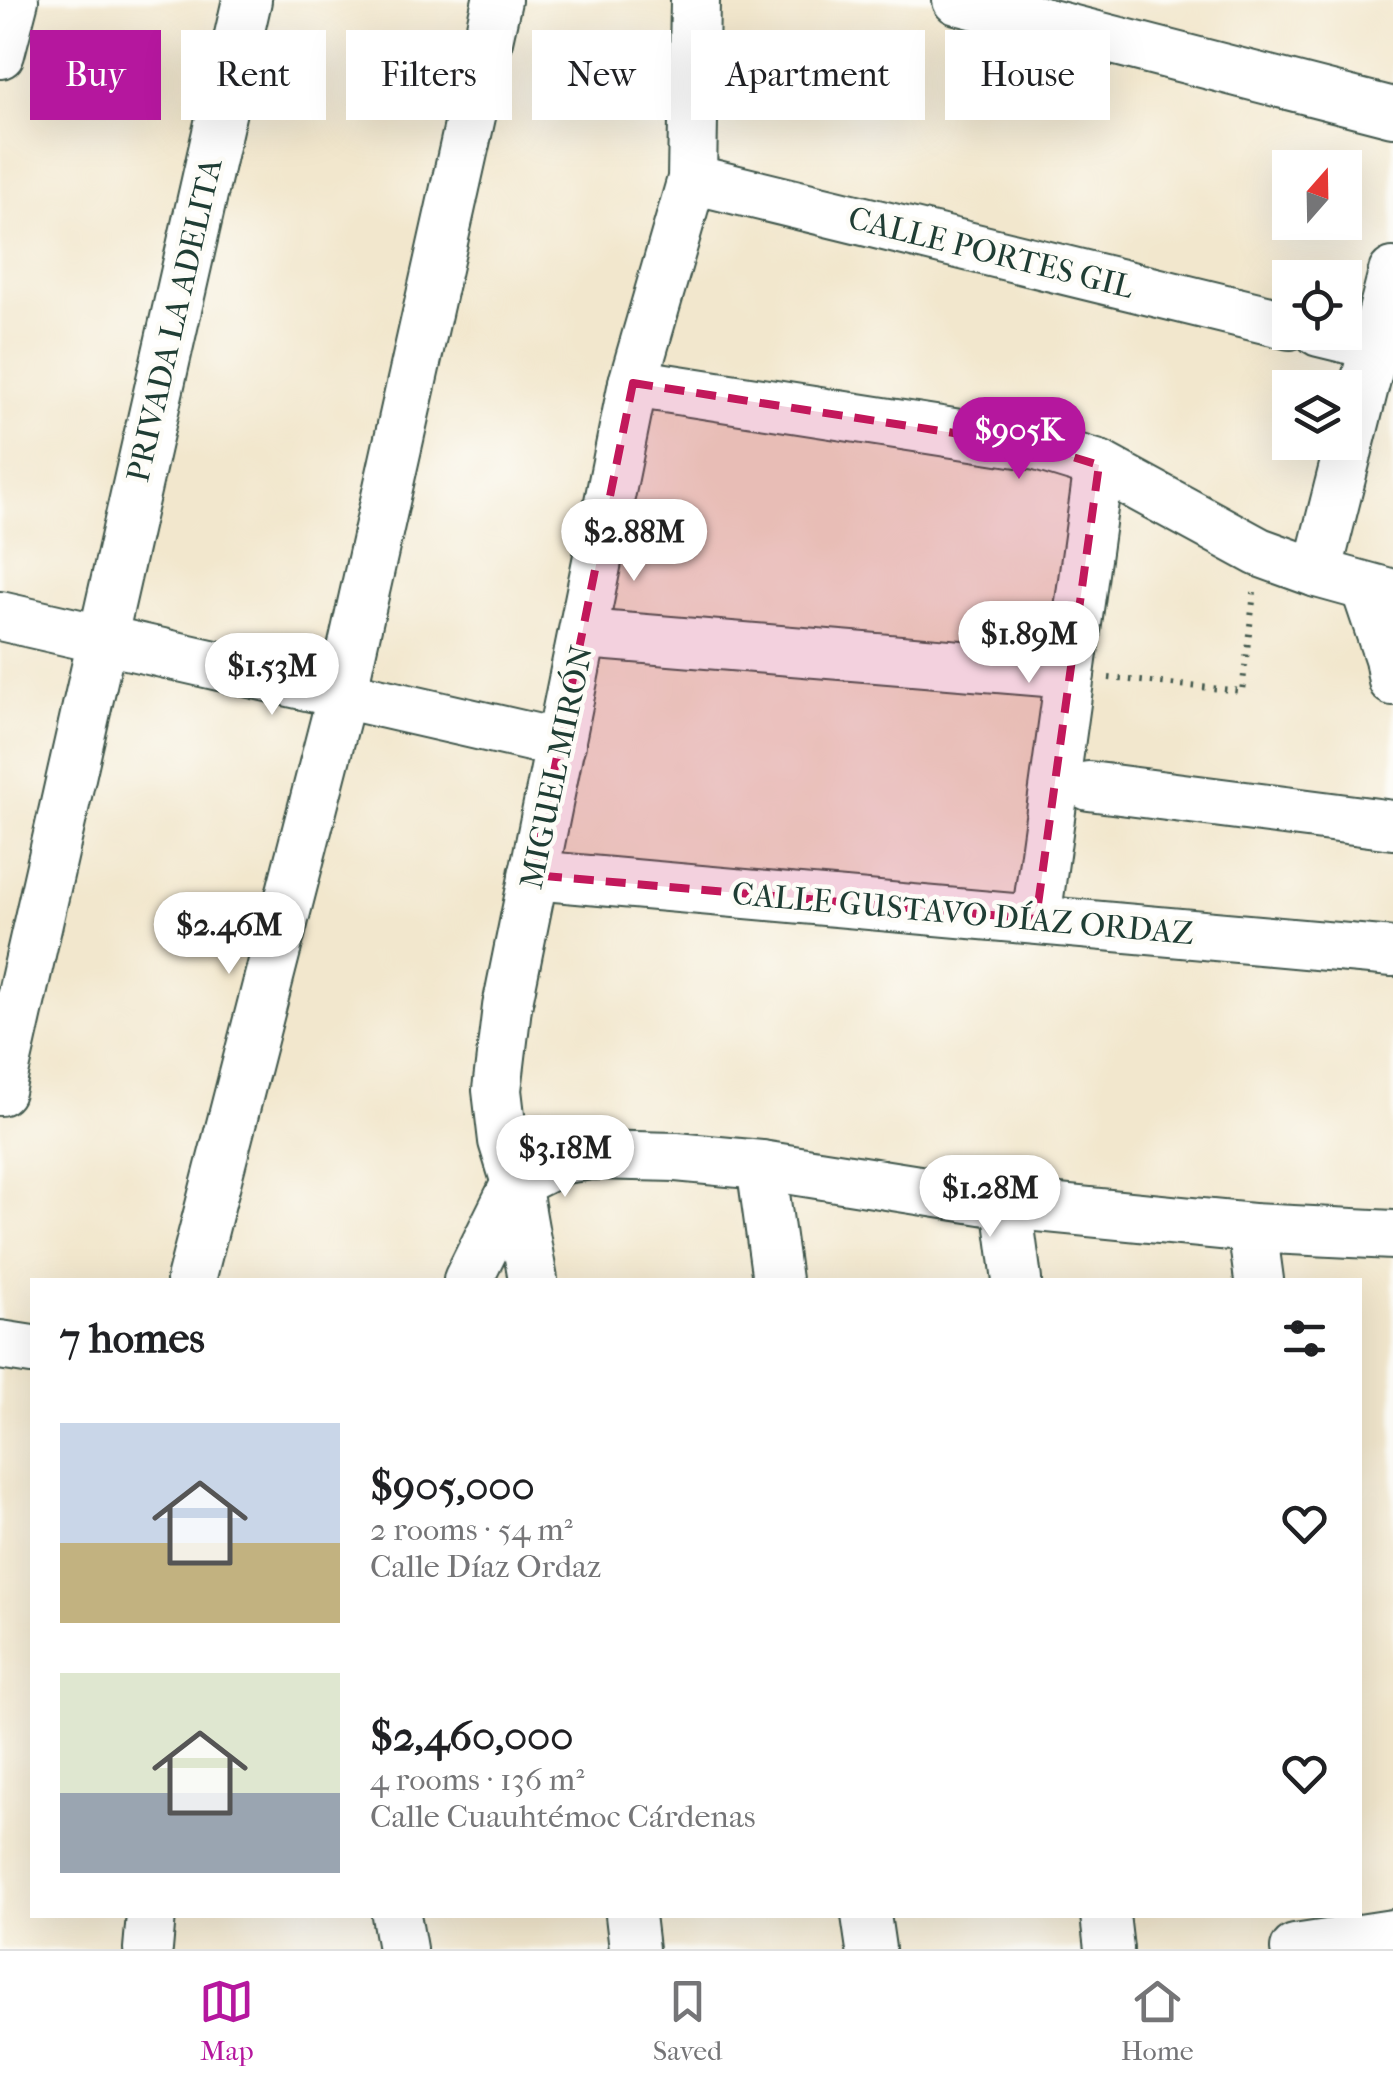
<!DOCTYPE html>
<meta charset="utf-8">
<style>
:root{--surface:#fff;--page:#f6f6f6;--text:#202124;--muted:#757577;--line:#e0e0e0;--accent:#b5179e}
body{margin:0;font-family:"IM FELL French Canon",serif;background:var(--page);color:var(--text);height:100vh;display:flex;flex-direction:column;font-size:38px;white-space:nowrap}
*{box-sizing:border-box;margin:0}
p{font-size:32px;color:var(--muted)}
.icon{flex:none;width:55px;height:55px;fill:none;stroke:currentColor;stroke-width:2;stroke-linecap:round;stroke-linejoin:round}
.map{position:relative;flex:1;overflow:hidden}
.panel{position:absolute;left:30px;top:1278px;width:1332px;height:640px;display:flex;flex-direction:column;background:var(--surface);border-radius:0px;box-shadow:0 10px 40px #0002}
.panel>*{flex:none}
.banner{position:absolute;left:30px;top:30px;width:1335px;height:90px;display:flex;gap:20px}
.needle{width:65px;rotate:20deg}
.buttons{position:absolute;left:1272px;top:150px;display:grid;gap:20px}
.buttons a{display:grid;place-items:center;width:90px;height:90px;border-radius:0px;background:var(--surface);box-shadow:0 10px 40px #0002;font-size:50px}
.price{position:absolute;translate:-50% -85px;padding:0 22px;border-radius:35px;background:#fff;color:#222;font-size:32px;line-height:65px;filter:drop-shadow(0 2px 5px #0008)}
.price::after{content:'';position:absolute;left:50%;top:60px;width:30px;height:22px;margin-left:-15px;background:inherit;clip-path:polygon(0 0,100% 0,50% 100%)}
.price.selected{background:var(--accent);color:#fff}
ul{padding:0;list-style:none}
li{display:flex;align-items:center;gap:30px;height:250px;padding:0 30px}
li span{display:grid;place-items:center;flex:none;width:280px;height:200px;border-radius:0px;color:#555}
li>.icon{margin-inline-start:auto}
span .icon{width:120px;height:120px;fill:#fffc;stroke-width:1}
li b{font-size:42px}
h2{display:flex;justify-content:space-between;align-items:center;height:120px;padding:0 30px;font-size:42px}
.pill{padding:0 35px;border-radius:0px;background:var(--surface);box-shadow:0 10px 40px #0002;font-size:35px;line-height:90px}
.pill.selected{background:var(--accent);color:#fff}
.tabs{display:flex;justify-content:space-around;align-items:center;height:140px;border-top:2px solid var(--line);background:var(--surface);font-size:28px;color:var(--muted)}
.tabs a{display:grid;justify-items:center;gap:5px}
.tabs .selected{color:var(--accent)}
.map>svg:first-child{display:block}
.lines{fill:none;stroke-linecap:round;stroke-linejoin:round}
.minor-casing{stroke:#3f564b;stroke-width:52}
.path{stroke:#3f564b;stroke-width:6;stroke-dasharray:2.5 8;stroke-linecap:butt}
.minor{stroke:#fff;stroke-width:48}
.marked{fill:#c2185b;fill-opacity:0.2;stroke:#c2185b;stroke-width:8;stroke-dasharray:20 12;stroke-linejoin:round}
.labels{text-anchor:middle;stroke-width:9;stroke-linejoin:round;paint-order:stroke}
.street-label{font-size:32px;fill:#1f3d34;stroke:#fdfcf7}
</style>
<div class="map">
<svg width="1393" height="1949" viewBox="0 0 1393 1949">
<rect width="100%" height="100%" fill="#fdfcf7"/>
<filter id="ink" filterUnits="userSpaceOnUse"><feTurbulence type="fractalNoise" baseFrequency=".01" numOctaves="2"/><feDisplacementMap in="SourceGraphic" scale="20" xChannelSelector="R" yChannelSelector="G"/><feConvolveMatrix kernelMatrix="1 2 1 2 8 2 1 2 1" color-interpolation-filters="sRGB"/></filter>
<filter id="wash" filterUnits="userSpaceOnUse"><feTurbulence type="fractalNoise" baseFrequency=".0048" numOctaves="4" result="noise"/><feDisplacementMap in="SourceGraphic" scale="40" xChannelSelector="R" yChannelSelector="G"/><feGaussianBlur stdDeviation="2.25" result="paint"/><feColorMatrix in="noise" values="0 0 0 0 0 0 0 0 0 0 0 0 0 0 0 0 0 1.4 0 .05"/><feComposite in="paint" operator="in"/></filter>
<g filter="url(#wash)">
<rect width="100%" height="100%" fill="#f2e7cd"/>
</g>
<g filter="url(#ink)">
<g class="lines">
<!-- minor casing -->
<g class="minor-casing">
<g id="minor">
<path d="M957 0 1393 112"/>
<path d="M0 54 14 0"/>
<path d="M692 179 1290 325"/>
<path d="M1319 332 1393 350"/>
<path d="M633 383 1037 446 1099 465 1259 552 1317 573 1393 594"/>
<path d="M1317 573 1393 272"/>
<path d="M1365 587 1389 658 1393 681"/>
<path d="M0 616 561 744"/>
<path d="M585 634 1070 674"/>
<path d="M1089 786 1393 825"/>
<path d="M533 875 1393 952"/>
<path d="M1036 919 1099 465"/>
<path d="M0 1091 247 0"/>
<path d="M761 1165 777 1280"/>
<path d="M1007 1204 1017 1280"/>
<path d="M1252 1228 1259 1280"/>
<path d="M191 1280 342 694 497 0"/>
<path d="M468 1280 516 1183 564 1159 592 1155 676 1157 761 1165 1007 1204 1252 1228 1393 1235"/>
<path d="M533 1280 516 1183 503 1141 497 1090 507 1007 633 383 692 179 695 0"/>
<path d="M0 1345 32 1350"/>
<path d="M396 1915 402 1949"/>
<path d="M630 1915 634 1949"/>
<path d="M866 1915 871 1949"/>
<path d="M1105 1915 1109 1949"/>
<path d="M148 1949 151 1915"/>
<path d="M1295 1949 1393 1934"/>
</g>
</g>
<!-- path -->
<path class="path" d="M1109 678 1242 691 1254 593"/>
<!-- minor -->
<use href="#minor" class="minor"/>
</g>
</g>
<!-- marked area -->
<path class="marked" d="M633 383 1037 446 1099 465 1036 919 533 875Z"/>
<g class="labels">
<!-- street labels -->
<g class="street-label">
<text transform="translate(991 252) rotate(14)" y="11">CALLE PORTES GIL</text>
<text transform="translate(174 320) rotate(-77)" y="11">PRIVADA LA ADELITA</text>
<text transform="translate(556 767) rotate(-78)" y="11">MIGUEL MIRÓN</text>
<text transform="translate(963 913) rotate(5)" y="11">CALLE GUSTAVO DÍAZ ORDAZ</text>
</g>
</g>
</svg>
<div class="buttons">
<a><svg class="needle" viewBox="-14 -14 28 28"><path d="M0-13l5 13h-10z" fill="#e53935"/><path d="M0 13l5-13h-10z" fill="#757577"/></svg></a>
<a><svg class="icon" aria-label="locate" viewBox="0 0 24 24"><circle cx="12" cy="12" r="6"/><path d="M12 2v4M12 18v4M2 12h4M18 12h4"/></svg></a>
<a><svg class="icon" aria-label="layers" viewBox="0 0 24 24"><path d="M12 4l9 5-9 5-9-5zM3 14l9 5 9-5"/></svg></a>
</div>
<b class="price selected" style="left:1019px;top:482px">$905K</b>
<b class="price" style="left:634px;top:584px">$2.88M</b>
<b class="price" style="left:1029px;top:686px">$1.89M</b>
<b class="price" style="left:272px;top:718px">$1.53M</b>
<b class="price" style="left:229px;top:977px">$2.46M</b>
<b class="price" style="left:565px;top:1200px">$3.18M</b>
<b class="price" style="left:990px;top:1240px">$1.28M</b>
<div class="banner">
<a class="pill selected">Buy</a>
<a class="pill">Rent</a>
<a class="pill">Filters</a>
<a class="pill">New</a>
<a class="pill">Apartment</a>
<a class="pill">House</a>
</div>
<section class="panel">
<h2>7 homes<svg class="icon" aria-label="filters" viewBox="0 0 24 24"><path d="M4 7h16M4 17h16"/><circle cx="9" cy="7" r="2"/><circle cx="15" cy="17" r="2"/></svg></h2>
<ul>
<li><span style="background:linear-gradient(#c9d6e8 60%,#c2b280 0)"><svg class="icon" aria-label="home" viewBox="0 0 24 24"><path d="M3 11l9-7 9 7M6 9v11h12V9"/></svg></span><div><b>$905,000</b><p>2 rooms · 54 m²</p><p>Calle Díaz Ordaz</p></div><svg class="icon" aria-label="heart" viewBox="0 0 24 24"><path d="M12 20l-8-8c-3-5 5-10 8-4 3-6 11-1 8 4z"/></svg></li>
<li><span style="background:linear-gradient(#dfe7d0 60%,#9aa5b1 0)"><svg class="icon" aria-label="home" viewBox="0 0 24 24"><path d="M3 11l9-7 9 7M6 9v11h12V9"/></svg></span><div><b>$2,460,000</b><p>4 rooms · 136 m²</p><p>Calle Cuauhtémoc Cárdenas</p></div><svg class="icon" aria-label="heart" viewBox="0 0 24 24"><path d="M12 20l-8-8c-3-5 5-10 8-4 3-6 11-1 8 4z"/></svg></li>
</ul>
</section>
</div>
<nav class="tabs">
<a class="selected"><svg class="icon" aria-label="map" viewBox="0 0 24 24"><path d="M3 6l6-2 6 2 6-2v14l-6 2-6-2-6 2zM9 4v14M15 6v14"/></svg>Map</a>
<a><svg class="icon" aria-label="saved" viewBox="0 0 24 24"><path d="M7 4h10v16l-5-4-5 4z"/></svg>Saved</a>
<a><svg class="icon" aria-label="home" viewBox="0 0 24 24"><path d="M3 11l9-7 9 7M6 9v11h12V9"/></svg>Home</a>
</nav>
